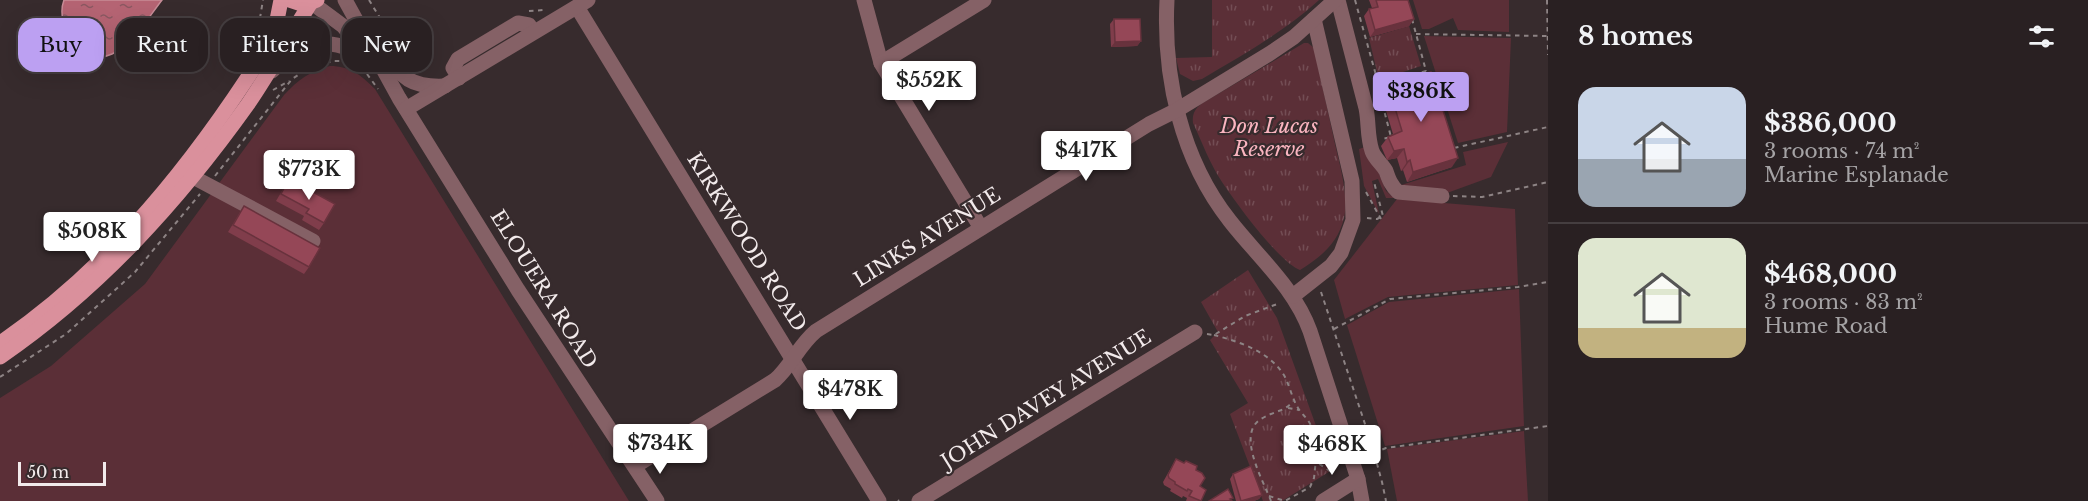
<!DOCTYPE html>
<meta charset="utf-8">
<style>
:root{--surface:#292022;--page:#31282a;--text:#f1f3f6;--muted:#a5a3a5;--line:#453e40;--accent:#bca0f2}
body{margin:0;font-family:"Libre Baskerville",serif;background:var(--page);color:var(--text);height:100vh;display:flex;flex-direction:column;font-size:22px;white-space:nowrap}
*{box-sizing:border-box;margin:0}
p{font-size:20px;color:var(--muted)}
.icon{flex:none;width:33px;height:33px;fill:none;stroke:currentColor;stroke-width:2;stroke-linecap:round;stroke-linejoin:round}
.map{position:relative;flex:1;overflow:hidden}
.details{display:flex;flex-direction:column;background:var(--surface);width:540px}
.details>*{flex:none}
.top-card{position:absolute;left:18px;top:18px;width:570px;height:54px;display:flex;gap:12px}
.scale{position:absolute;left:18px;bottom:15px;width:88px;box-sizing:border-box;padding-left:6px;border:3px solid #f2eaeb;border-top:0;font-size:16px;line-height:21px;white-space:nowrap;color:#f2eaeb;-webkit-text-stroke:4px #372b2d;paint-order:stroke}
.price{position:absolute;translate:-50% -51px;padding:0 14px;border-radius:6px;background:#fff;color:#222;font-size:20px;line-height:39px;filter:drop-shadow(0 2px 3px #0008)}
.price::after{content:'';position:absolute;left:50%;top:36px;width:18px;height:14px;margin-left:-9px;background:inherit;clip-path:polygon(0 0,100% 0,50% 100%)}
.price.selected{background:var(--accent);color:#111}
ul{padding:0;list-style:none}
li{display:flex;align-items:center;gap:18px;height:150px;padding:0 30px}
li+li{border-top:2px solid var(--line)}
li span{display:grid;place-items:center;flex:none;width:168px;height:120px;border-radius:18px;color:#555}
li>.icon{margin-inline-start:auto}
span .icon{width:72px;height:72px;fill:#fffc;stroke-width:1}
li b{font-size:26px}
h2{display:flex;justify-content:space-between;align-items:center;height:72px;padding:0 30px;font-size:26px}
.chip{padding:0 21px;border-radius:18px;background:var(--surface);box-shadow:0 6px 24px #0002,0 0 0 2px var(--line);font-size:21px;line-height:54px}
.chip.selected{background:var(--accent);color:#111}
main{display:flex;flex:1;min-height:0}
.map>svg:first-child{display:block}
.grass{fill:#5b2f37}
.park{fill:url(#park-tufts)}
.water{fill:url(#water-ripples);stroke:#c78c97;stroke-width:1.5}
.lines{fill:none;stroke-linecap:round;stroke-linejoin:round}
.path{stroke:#8d8384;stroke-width:2;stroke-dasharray:4.5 4.5;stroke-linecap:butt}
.minor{stroke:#856166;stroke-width:15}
.major{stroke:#da909c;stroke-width:15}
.wall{fill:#803d4b}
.shaded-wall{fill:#68323d}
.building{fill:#954757;stroke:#68323d;stroke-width:1.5}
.labels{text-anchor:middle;stroke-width:4.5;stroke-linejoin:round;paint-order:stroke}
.park-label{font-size:20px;font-style:italic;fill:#fbb5c0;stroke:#372b2d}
.street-label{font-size:20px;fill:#f2eaeb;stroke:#372b2d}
</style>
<main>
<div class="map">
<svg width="1548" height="501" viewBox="0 0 1548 501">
<defs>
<pattern id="park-tufts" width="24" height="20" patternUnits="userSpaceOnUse" patternTransform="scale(1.5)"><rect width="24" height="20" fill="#5b2f37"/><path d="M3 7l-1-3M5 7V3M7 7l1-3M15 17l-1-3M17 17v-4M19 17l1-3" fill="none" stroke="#734d54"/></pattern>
<pattern id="water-ripples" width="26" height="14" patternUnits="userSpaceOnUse" patternTransform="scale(1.5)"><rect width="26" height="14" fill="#b56473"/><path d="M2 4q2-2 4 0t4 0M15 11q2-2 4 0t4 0" fill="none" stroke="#8a5861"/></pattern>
</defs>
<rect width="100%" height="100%" fill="#372b2d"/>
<!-- grass -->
<g class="grass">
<path d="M1413 0H1509V32L1458 30 1453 18 1429 29H1422Z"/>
<path d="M1424 36 1511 38 1507 132 1458 143Z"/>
<path d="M330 66C350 66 361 75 375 89L629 501H0V398L51 366 145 284 284 95C298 80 310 71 330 66Z"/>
<path d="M1508 142 1491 177 1447 193 1398 186 1466 165 1463 152Z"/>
<path d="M1368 146 1386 191 1394 198H1386L1378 179 1372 181 1379 214 1364 186 1359 149Z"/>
<path d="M1397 199 1515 209 1518 285 1388 297 1345 319 1334 280Z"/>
<path d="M1519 289 1524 426 1385 446 1347 325 1389 302Z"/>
<path d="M1524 431 1528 501H1397L1387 449Z"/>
</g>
<!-- park -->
<g class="park">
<path d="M1212 0H1319C1284 32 1242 55 1202 79L1193 81 1180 74 1176 58 1212 57Z"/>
<path d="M1409 26 1421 66 1379 80 1369 38Z"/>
<path d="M1304 43H1308L1314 48C1321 80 1328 112 1335 144 1340 166 1349 197 1344 218 1338 243 1321 257 1300 270 1279 262 1236 203 1222 182 1210 164 1202 142 1193 123 1192 114 1195 109 1201 104Z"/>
<path d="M1248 270 1277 318 1332 470 1282 501H1263L1230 414 1248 403 1210 340 1218 332 1201 302Z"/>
</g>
<!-- water -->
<path class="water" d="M64 0H162C148 18 133 44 112 54 83 68 54 26 64 0Z"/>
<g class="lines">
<!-- path -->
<g class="path">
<path d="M369 0 396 44"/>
<path d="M1355 0 1379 86V91L1391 137 1382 139"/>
<path d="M1547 0 1548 55"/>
<path d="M529 11 544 10"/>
<path d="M1412 19 1426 71"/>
<path d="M1416 34 1548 36"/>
<path d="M257 36 263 0"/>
<path d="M367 74 378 89"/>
<path d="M1379 86 1426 71 1428 75"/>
<path d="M273 90 289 81"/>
<path d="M1454 148 1548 127"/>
<path d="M215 176 292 79 310 67 333 61H341"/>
<path d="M1366 192 1381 219"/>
<path d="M1453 196 1482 197 1548 182"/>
<path d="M1367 218 1377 219 1383 216 1374 182H1375"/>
<path d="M1321 292 1371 442 1382 482 1386 501"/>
<path d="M1334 329 1390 299 1518 287 1548 282"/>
<path d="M1207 334 1214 335 1245 316 1280 303"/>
<path d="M1214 335C1240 342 1271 352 1285 377 1290 387 1292 398 1298 408 1302 415 1308 418 1311 426 1315 438 1312 451 1318 463L1334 474"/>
<path d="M0 377 66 334 135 272 200 194"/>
<path d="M1288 408 1299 410"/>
<path d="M1374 453 1386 448 1548 426"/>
<path d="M1269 496 1285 501 1310 487 1314 478 1316 459"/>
<path d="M898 500 899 501"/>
<path d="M1271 501C1263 480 1236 434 1261 419 1273 411 1285 412 1293 401"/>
</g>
<!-- minor -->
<g class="minor">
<path d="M345 0 399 98 518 290 657 501"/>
<path d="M864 0 881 63 981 228"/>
<path d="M1167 0C1163 77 1181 159 1230 221 1258 257 1294 287 1310 331L1358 479 1362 501"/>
<path d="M1338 0 1366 108C1369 123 1367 136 1372 151 1375 159 1382 164 1386 171 1389 180 1391 185 1398 192L1442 196"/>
<path d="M312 3 343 26 367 55"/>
<path d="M577 7 879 501"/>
<path d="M377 43C400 72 403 88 445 86"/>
<path d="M881 63 984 0"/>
<path d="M272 71C300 43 335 32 367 61"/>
<path d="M459 78 453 68 458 59 518 23 529 25 533 32"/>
<path d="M406 109 588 0"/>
<path d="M193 177 313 241"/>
<path d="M1293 296 1331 266 1341 253 1353 220 1352 181 1314 19"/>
<path d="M635 466 775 380C791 366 799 345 816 331L1149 124 1177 110 1269 54 1294 37 1335 0"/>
<path d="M919 501 1195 332"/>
<path d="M1323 501 1358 479"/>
</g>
<!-- major -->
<g class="major">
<path d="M289 0 304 5 317 0"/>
<path d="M0 343C112 267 197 159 268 46L275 30 281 0"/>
<path d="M0 357C99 289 178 202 248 104 270 72 289 37 310 4"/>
</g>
</g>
<!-- wall -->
<g class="wall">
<path d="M1369 0H1408L1414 19 1409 26 1370 37 1364 16 1369 9 1372 8Z"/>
<path d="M1114 19 1141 41 1137 46 1111 47 1110 24Z"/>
<path d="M1388 85 1452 167 1407 182 1403 170 1401 171 1397 158 1387 160 1381 146 1388 137 1393 134 1381 94Z"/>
<path d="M289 179 324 223 319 230 302 220 304 216 276 201Z"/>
<path d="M244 206 309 267 304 274 228 232Z"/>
<path d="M1176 459 1196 470 1200 486 1201 501H1186L1187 498 1183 496 1182 498 1170 491 1171 489 1164 485 1163 482Z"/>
<path d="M1233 474 1262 495 1259 499 1254 501H1236L1230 479Z"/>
</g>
<!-- shaded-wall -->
<g class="shaded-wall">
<path d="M1414 19 1409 26 1370 37 1375 30Z"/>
<path d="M1141 41 1137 46 1111 47 1115 42Z"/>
<path d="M1404 149 1397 158 1387 160 1394 151Z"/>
<path d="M1458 158 1452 167 1407 182 1413 172Z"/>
<path d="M1410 160 1403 170 1401 171 1407 162Z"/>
<path d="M1262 495 1259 499 1254 501H1243Z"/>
</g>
<!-- building -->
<g class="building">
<path d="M1376 0H1408L1414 19 1375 30 1369 9 1378 7Z"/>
<path d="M1114 19H1140L1141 41 1115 42Z"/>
<path d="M1431 72 1458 158 1413 172 1410 160 1407 162 1404 149 1394 151 1388 137 1402 131 1388 85Z"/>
<path d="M289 179 335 204 324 223 306 213 309 209 281 194Z"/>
<path d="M244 206 320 248 309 267 233 225Z"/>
<path d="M1176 459 1184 463 1186 461 1197 466 1196 470 1202 473 1205 478 1200 486 1206 490 1201 501 1189 496 1192 491 1188 489 1187 491 1175 484V482L1169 478 1168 475Z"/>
<path d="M1251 466 1262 495 1241 501 1233 474Z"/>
<path d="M1228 489 1233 498 1230 499 1232 501H1209Z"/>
</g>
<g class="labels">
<!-- park labels -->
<g class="park-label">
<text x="1269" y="133">Don Lucas<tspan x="1269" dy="23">Reserve</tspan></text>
</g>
<!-- street labels -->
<g class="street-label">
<text transform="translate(927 237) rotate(-32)" y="7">LINKS AVENUE</text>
<text transform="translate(747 242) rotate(58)" y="7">KIRKWOOD ROAD</text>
<text transform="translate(544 289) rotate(58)" y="7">ELOUERA ROAD</text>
<text transform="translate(1046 399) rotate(-32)" y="7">JOHN DAVEY AVENUE</text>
</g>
</g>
</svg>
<div class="scale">50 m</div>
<b class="price" style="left:929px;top:112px">$552K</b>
<b class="price selected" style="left:1421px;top:123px">$386K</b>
<b class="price" style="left:1086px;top:182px">$417K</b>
<b class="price" style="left:309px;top:201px">$773K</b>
<b class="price" style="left:92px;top:263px">$508K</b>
<b class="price" style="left:850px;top:421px">$478K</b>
<b class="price" style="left:660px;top:475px">$734K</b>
<b class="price" style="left:1332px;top:476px">$468K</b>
<div class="top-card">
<a class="chip selected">Buy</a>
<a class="chip">Rent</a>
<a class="chip">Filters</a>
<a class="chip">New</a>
</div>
</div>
<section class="details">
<h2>8 homes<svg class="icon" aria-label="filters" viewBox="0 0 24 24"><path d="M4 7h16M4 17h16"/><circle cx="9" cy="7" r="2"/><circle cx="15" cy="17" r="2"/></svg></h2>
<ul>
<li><span style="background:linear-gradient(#c9d6e8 60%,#9aa5b1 0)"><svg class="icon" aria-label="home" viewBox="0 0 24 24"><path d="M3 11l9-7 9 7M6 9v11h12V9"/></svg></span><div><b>$386,000</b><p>3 rooms · 74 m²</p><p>Marine Esplanade</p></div></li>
<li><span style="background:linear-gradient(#dfe7d0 75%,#c2b280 0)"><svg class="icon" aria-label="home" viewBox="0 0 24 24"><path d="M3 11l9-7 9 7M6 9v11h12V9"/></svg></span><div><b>$468,000</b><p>3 rooms · 83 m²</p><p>Hume Road</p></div></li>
</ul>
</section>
</main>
